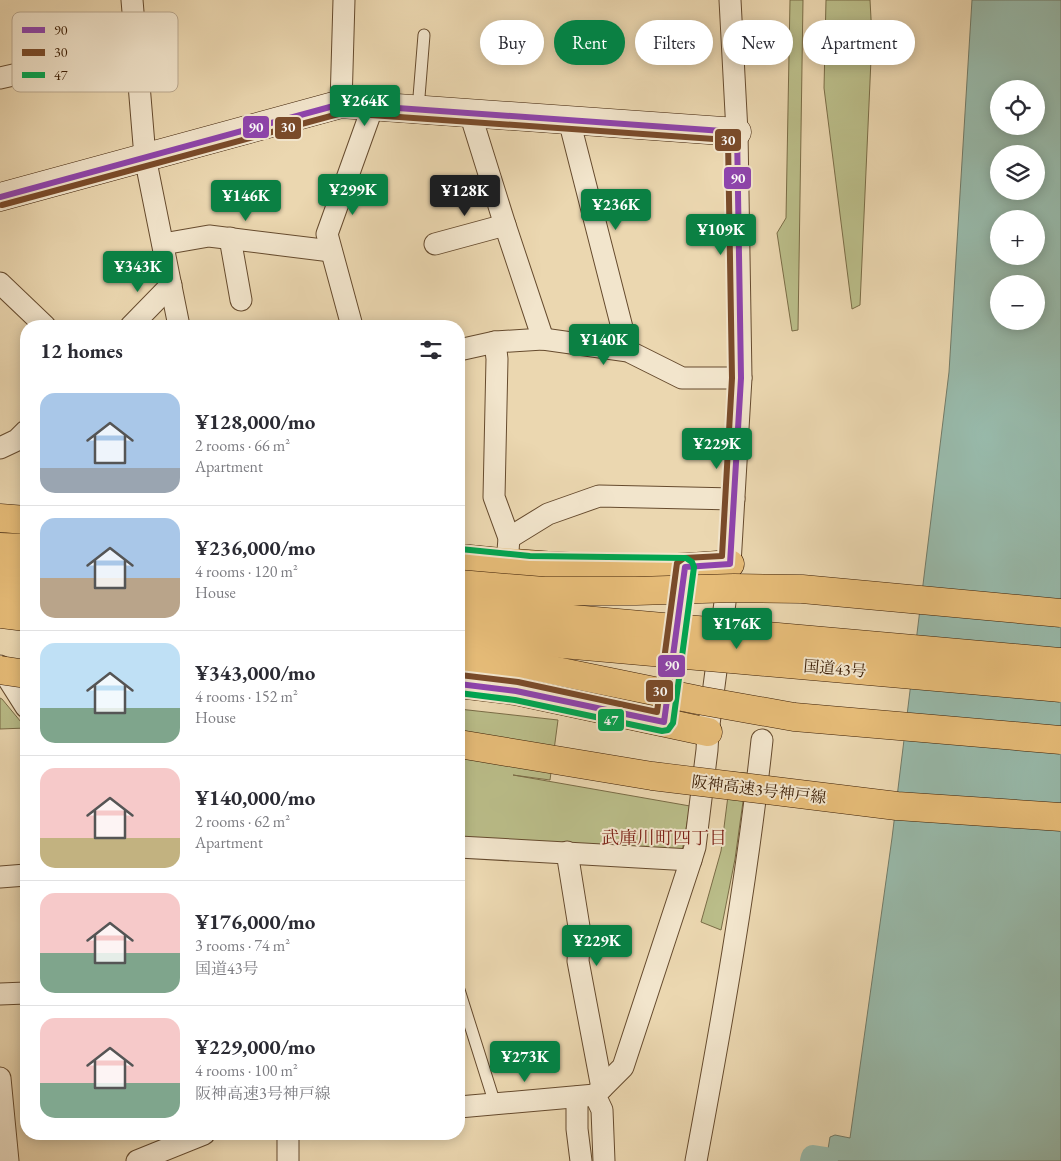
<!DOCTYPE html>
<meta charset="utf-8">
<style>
:root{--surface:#fff;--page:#f7f7f7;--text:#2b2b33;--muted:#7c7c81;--line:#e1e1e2;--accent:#0b8043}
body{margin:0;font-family:"EB Garamond","Noto Serif JP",serif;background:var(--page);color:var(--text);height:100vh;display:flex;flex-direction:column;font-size:19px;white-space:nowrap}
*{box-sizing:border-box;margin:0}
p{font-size:16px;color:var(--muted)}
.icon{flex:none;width:28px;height:28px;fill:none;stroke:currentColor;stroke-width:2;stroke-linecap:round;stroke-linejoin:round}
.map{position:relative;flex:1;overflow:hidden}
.drawer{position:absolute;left:20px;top:320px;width:445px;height:820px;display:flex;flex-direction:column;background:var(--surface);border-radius:20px;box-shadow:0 2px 12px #0003}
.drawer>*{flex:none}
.top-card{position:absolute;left:480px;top:20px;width:475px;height:45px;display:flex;gap:10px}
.fabs{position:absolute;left:990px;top:80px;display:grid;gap:10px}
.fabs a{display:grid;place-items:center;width:55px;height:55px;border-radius:50%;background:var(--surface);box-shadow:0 2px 12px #0003;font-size:25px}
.price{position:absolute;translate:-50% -42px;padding:0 11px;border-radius:5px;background:var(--accent);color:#fff;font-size:16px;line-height:32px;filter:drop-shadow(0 1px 2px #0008)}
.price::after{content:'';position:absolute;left:50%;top:30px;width:15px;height:11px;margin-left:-8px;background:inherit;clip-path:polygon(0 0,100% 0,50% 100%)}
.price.current{background:#222;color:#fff}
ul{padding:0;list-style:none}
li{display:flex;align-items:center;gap:15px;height:125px;padding:0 20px}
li+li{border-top:1px solid var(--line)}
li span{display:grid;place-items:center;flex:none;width:140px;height:100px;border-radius:15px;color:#555}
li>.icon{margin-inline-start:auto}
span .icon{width:60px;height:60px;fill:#fffc;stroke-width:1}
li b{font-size:21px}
h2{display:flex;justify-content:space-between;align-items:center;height:60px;padding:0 20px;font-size:21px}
.pill{padding:0 18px;border-radius:22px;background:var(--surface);box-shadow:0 2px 12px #0003;font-size:18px;line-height:45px}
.pill.current{background:var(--accent);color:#fff}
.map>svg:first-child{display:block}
.green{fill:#babd89;stroke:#7a6c46}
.water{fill:#98baab;stroke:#727b68;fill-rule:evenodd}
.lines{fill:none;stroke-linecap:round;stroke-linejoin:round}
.canal{stroke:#98baab;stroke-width:24}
.lane-casing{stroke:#664b2e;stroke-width:13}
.street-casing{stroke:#664b2e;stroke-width:23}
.secondary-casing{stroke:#3a1c03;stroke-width:29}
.highway-casing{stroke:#3a1c03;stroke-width:29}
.lane{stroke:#f2e5cc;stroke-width:11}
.street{stroke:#f2e5cc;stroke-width:21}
.secondary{stroke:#f2e5cc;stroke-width:28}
.highway{stroke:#e6bc78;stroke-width:28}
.highway-bridge-casing{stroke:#3a1c03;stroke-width:29;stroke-linecap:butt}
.highway-bridge{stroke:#e6bc78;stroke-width:28}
.bus-1-casing{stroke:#f2e5cc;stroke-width:10}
.bus-2-casing{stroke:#f2e5cc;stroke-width:10}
.bus-3-casing{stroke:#f2e5cc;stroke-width:10}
.bus-1{stroke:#8e44ad;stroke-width:6}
.bus-2{stroke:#7a4b2a;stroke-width:6}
.bus-3{stroke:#00a651;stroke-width:6}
.labels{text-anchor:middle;stroke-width:4;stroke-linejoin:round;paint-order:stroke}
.street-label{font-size:16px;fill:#3a1c03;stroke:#f2e5cc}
.neighbourhood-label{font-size:18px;fill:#7a1f14;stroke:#f2e5cc}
.key{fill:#f2e5cc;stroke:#bba990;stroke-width:1}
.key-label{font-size:14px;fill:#3a1c03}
.line-badge{stroke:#f2e5cc;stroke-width:2}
.badge-label{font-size:14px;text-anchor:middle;font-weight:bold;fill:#fff}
</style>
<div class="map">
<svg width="1061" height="1161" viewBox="0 0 1061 1161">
<rect width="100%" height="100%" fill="#ebd7b0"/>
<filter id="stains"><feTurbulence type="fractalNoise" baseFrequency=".004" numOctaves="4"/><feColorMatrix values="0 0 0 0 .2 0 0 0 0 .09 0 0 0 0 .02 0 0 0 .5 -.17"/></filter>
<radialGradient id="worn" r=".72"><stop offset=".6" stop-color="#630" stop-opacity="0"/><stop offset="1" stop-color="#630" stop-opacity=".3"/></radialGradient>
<!-- green -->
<g class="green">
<path d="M790 0H803L798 330 792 331 777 233 786 218Z"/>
<path d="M826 0H870L872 37 860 305 852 309 824 88Z"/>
<path d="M0 698 2 699 26 728 0 729Z"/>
<path d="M459 709 558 720 550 780 513 775 690 806 682 852 459 840Z"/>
<path d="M731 772 747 773 735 859 721 930 701 922 721 851Z"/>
</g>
<!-- water -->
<path class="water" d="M972 0H1061V1161H826L830 1137 835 1135 850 1138 892 838 949 372ZM999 89H1036V126H999ZM999 154H1036V191H999ZM999 219H1036V256H999ZM999 284H1036V321H999Z"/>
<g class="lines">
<!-- canal -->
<path class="canal" d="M812 1161 813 1157 826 1159"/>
<!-- lane casing -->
<g class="lane-casing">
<g id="lane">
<path d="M418 109 424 35"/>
<path d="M677 629 682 588"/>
<path d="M664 722 674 653"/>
<path d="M459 990 495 1104"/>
</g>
</g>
<!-- street casing -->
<g class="street-casing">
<g id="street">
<path d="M132 0 145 157 179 326"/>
<path d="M0 78 136 47"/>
<path d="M341 104 344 0"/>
<path d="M470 113 505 225 543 339"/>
<path d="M569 120 628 351"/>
<path d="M230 238 241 300"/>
<path d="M163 244 209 236 331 251"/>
<path d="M435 244 505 225"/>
<path d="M0 283 45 326"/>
<path d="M131 326 171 285"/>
<path d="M352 326 327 234 373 106"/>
<path d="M495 342 497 359 494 497 509 538 508 551"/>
<path d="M459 350 495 342 543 339 628 351 682 378H741"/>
<path d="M0 448 17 440 26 431"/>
<path d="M509 538 548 514 599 496 734 499"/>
<path d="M0 666 26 707"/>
<path d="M459 847 691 860"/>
<path d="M567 852 580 933 578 961 602 1088"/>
<path d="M0 877 26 875"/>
<path d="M0 994 26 993"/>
<path d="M0 1078 8 1161"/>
<path d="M577 1097V1129L581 1161"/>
<path d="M459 1107 595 1095"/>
<path d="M288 1134V1161"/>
<path d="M137 1161 204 1134"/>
<path d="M604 1161 602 1110 595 1095 623 1067 691 860 695 847 707 750 708 732 730 564 741 378 737 132 730 0"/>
<path d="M696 1161C722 1021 747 881 762 740"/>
</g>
</g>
<!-- secondary casing -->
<g class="secondary-casing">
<path id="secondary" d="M0 197 341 104 737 132"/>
</g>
<!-- highway casing -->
<g class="highway-casing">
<g id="highway">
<path d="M0 518 26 520"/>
<path d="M0 547 26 548"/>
<path d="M459 558C546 567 642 573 730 564"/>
<path d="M0 567 26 569"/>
<path d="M0 594 26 596"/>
<path d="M0 614 26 617"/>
<path d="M459 684 516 691 708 732"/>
</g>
</g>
<!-- lane -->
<use href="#lane" class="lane"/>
<!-- street -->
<use href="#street" class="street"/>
<!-- secondary -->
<use href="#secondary" class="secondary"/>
<!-- highway -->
<use href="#highway" class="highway"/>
<!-- highway-bridge casing -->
<g class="highway-bridge-casing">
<g id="highway-bridge">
<path d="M459 584 544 591H636L734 588 802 589 1061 613"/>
<path d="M459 609 1061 662"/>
<path d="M459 635 1061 688"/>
<path d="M459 659 522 664 698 700 794 717 1061 740"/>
<path d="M0 670 26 674"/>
<path d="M459 744 652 776 897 806 1061 817"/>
</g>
</g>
<!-- highway-bridge -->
<use href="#highway-bridge" class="highway-bridge"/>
<!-- bus-1 casing -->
<g class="bus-1-casing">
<path id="bus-1" d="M0 197 341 104 737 132 741 378 730 564 685 567 664 722 516 691 459 684"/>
</g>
<!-- bus-2 casing -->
<g class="bus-2-casing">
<path id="bus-2" d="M2 205 342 113 728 140 732 378 722 556 684 558 677 563 657 712 518 682 460 675"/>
</g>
<!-- bus-3 casing -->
<g class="bus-3-casing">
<path id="bus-3" d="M459 693 515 700 662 731 668 730 673 723 694 567 692 562 686 558 530 556 460 549"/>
</g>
<!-- bus-1 -->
<use href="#bus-1" class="bus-1"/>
<!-- bus-2 -->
<use href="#bus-2" class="bus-2"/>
<!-- bus-3 -->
<use href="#bus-3" class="bus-3"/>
</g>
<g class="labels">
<!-- street labels -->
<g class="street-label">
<text transform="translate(835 668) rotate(5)" y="6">国道43号</text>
<text transform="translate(759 789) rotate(7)" y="6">阪神高速3号神戸線</text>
</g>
<!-- neighbourhood labels -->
<g class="neighbourhood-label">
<text x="664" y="844">武庫川町四丁目</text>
</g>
</g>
<!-- legend -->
<rect x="12" y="12" width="166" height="80" rx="8" class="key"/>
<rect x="22" y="27" width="23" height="6" fill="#8e44ad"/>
<rect x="22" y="49" width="23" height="7" fill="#7a4b2a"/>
<rect x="22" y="72" width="23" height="6" fill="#00a651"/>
<g class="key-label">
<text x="54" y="35">90</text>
<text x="54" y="57">30</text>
<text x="54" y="80">47</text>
</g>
<g class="line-badge">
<rect x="242" y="115" width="28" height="24" rx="5" fill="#8e44ad"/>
<rect x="274" y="116" width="28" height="24" rx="5" fill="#7a4b2a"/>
<rect x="714" y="128" width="28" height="24" rx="5" fill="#7a4b2a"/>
<rect x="723" y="166" width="29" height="24" rx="5" fill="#8e44ad"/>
<rect x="657" y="654" width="29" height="24" rx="5" fill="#8e44ad"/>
<rect x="645" y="679" width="29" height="24" rx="5" fill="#7a4b2a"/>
<rect x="597" y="708" width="28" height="24" rx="5" fill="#00a651"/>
</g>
<g class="badge-label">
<text x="256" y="132">90</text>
<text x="288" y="132">30</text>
<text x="728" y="145">30</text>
<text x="738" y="183">90</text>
<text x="672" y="670">90</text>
<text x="660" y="696">30</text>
<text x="611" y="725">47</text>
</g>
<rect width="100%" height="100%" filter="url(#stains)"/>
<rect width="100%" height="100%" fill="url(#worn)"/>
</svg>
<div class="fabs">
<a><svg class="icon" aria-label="locate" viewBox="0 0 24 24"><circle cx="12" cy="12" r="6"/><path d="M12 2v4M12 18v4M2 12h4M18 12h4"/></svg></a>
<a><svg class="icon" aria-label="layers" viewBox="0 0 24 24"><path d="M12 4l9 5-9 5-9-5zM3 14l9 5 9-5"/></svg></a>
<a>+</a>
<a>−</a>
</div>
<b class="price" style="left:365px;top:127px">¥264K</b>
<b class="price" style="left:353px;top:216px">¥299K</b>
<b class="price current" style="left:465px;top:217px">¥128K</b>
<b class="price" style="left:246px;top:222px">¥146K</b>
<b class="price" style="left:616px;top:231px">¥236K</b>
<b class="price" style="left:721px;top:256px">¥109K</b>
<b class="price" style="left:138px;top:293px">¥343K</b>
<b class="price" style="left:604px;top:366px">¥140K</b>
<b class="price" style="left:717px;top:470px">¥229K</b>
<b class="price" style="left:737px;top:650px">¥176K</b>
<b class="price" style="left:597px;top:967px">¥229K</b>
<b class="price" style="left:525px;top:1083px">¥273K</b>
<div class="top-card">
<a class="pill">Buy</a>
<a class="pill current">Rent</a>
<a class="pill">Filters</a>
<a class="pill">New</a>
<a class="pill">Apartment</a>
</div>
<section class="drawer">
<h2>12 homes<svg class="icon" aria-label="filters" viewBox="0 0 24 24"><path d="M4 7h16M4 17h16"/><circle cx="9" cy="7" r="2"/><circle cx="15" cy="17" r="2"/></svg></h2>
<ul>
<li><span style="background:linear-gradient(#a9c7e8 75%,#9aa5b1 0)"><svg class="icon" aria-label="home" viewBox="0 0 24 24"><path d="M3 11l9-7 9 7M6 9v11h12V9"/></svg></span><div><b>¥128,000/mo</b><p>2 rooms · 66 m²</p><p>Apartment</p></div></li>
<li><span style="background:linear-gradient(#a9c7e8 60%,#b9a48a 0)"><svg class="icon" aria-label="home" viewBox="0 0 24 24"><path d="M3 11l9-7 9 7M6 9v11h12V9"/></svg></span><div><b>¥236,000/mo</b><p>4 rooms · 120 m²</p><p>House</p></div></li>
<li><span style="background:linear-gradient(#bfe0f5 65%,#7fa58c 0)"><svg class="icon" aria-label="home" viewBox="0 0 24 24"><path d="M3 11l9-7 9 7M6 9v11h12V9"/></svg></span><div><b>¥343,000/mo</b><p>4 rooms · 152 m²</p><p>House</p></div></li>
<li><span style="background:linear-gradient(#f6c9c9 70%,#c2b280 0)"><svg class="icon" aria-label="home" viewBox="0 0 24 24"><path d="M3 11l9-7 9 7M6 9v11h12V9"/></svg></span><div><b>¥140,000/mo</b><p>2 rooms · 62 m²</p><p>Apartment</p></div></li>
<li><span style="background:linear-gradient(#f6c9c9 60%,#7fa58c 0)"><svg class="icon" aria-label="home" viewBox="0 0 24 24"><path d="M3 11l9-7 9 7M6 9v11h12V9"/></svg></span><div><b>¥176,000/mo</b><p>3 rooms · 74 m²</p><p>国道43号</p></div></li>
<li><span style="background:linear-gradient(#f6c9c9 65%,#7fa58c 0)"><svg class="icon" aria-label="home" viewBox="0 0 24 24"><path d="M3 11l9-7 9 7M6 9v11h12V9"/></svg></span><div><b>¥229,000/mo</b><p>4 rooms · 100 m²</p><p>阪神高速3号神戸線</p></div></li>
</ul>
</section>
</div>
